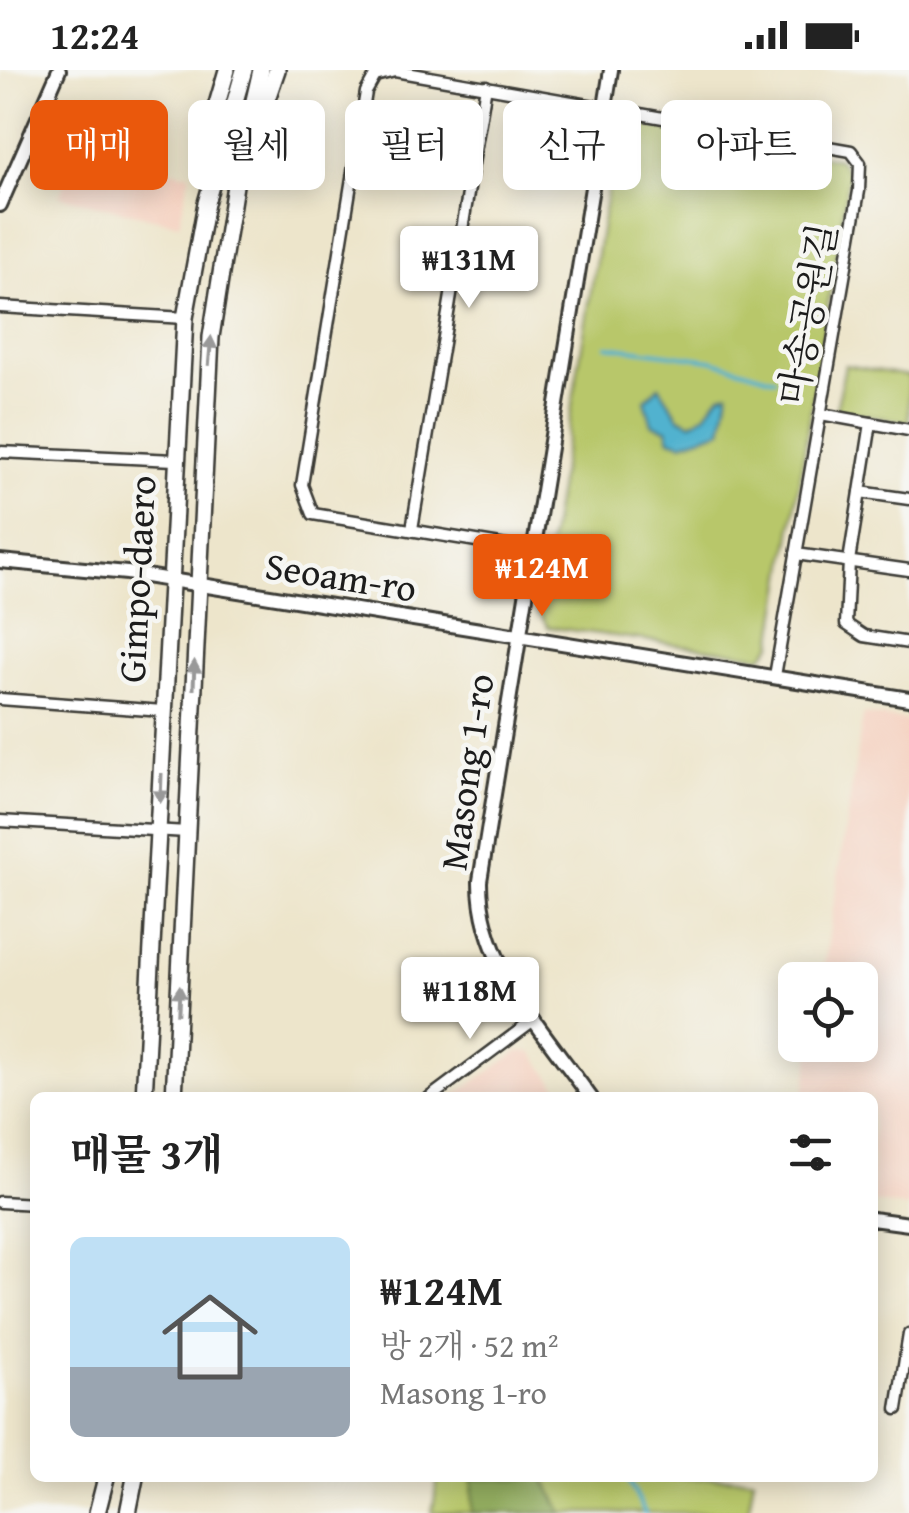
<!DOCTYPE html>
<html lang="ko">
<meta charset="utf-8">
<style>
:root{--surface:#fff;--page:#f2f2f2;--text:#222;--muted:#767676;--accent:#ea580c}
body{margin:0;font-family:"Gentium Book Plus","Noto Serif KR",serif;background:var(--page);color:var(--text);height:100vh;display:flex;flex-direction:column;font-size:38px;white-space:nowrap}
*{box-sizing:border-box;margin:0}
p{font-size:32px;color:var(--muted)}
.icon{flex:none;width:55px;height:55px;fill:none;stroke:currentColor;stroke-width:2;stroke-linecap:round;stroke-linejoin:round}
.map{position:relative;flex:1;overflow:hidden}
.drawer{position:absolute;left:30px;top:1022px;width:848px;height:390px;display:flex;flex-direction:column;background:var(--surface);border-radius:15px;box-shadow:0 5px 25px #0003}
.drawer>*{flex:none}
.top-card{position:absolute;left:30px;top:30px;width:850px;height:90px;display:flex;gap:20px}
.buttons{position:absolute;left:778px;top:892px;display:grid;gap:20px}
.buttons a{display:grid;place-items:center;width:100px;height:100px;border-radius:15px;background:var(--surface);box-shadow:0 5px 25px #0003;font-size:50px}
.price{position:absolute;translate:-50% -85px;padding:0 22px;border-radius:10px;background:#fff;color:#222;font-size:32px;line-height:65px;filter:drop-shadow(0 2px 5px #0008)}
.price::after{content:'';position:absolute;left:50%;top:60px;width:30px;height:22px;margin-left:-15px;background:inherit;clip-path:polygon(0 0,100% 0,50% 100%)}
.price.active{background:var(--accent);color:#fff}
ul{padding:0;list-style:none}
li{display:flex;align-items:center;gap:30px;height:250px;padding:0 40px}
li span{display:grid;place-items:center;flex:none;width:280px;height:200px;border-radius:15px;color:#555}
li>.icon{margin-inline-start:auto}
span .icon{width:120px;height:120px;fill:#fffc;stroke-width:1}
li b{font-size:42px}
h2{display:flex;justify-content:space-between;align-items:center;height:120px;padding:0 40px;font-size:42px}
.tag{padding:0 35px;border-radius:15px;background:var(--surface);box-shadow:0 5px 25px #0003;font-size:35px;line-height:90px}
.tag.active{background:var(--accent);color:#fff}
.status{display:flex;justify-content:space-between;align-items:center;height:70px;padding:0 50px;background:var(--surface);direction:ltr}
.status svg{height:28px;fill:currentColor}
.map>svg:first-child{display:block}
.built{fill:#f5d3c2}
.green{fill:#b8c76a;stroke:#6a7243;stroke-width:2.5}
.forest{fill:#92ac5e;stroke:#57643d;stroke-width:2.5}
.water{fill:#51b2cf;stroke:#366776;stroke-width:2.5}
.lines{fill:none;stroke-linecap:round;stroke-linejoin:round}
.stream{stroke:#51b2cf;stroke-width:4}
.minor-casing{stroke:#3b3a36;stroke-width:15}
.tertiary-casing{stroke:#3b3a36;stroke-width:18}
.primary-casing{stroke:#3b3a36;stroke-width:20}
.minor{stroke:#fff;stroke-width:10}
.tertiary{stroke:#fff;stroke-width:12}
.primary{stroke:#fff;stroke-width:15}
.oneway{fill:#999}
.labels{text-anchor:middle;stroke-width:9;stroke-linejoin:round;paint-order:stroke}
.street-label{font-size:38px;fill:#1c1c1c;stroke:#f6f6f2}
</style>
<div class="status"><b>12:24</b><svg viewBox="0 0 49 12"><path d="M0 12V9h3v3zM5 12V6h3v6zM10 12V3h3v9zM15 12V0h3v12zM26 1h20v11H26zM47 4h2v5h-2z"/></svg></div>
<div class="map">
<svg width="909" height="1443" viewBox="0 0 909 1443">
<rect width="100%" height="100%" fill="#f6f6f2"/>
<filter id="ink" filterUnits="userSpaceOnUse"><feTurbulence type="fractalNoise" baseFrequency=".01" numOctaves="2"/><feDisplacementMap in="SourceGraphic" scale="20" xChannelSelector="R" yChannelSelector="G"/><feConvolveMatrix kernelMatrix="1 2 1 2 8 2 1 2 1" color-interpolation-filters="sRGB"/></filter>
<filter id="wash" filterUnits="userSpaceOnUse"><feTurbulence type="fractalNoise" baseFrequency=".0048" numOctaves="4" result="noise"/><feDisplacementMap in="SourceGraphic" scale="40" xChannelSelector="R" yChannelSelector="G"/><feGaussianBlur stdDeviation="2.25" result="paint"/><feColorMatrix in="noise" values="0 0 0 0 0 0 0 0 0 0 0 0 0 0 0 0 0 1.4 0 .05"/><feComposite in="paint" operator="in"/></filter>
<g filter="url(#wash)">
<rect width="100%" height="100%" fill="#ede5cb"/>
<!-- built -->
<g class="built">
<path d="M81 82 190 104 179 154 60 126 72 89Z"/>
<path d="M863 644 909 651V1138L873 1132 872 1028 804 1027 812 975H860V910H822Z"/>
<path d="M519 981 532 982 565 1027 451 1028Z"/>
</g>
<!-- green -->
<g class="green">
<path d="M632 53 839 89 849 105 773 574 762 586 548 557 538 541 617 63Z"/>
<path d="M845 295 909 306V352L836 340Z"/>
<path d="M438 1408H754L748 1443H432Z"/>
</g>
<!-- forest -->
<path class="forest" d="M473 1408H544L563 1443H472Z"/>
<!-- water -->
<path class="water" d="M659 316 679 347 692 353 705 344 720 324 729 322 722 360 682 373 670 369 667 359 652 354 645 330Z"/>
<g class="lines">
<!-- stream -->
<g class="stream">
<path d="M607 276 711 290 775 309"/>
<path d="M627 1408 645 1443"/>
</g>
</g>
</g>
<g filter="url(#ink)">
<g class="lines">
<!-- minor casing -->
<g class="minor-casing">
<g id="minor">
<path d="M0 237 185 248"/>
<path d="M821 344 909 360"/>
<path d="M871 353 849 491 846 554 864 566 909 573"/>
<path d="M0 382 175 390"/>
<path d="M860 422 909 429"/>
<path d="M412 459 486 16"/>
<path d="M531 480 313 444 302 415 366 22 375 6 395 1 851 81 860 93 859 121 775 606"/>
<path d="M796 484 909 500"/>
<path d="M0 629 163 641"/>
<path d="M0 751 187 762"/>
<path d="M429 1028 535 949"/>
<path d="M0 1132 35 1134"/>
<path d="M897 1339 909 1264"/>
</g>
</g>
<!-- tertiary casing -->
<g class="tertiary-casing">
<g id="tertiary">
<path d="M0 135 59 0"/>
<path d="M0 491 127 503 909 629"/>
<path d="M591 1028C545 962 479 895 480 811L611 0"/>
<path d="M872 1149 909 1154"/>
</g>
</g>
<!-- primary casing -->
<g class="primary-casing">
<g id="primary">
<path d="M250 78 277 0"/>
<path d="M208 99 215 41 227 0"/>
<path d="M144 1028 185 248 206 133 244 0"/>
<path d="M174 1028 211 267 236 109 261 0"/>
<path d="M97 1443 106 1408"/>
<path d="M128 1443 135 1408"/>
</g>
</g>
<!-- minor -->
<use href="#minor" class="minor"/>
<!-- tertiary -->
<use href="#tertiary" class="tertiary"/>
<!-- primary -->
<use href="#primary" class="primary"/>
</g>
<!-- one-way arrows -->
<defs><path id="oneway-solid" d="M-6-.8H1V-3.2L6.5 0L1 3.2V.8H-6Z" transform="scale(2.5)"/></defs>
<g class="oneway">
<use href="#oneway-solid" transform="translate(210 281) rotate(-85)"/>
<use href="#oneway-solid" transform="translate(194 605) rotate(-88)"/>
<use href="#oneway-solid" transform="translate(161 718) rotate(92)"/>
<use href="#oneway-solid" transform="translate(179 930) rotate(-87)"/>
</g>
</g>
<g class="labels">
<!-- street labels -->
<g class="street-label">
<text transform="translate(808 244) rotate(-80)" y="13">마송공원길</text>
<text transform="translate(341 507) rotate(9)" y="13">Seoam-ro</text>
<text transform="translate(137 509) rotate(-87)" y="13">Gimpo-daero</text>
<text transform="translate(467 702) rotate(-82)" y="13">Masong 1-ro</text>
</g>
</g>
</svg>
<div class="buttons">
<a><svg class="icon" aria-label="locate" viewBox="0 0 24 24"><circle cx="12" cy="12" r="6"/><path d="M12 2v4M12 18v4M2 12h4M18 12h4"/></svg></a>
</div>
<b class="price" style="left:469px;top:241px">₩131M</b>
<b class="price active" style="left:542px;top:549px">₩124M</b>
<b class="price" style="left:470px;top:972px">₩118M</b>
<div class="top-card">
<a class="tag active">매매</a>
<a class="tag">월세</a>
<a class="tag">필터</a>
<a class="tag">신규</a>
<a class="tag">아파트</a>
</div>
<section class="drawer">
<h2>매물 3개<svg class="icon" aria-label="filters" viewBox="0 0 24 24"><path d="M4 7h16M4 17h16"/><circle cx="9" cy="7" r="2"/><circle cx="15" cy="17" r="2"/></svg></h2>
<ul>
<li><span style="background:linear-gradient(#bfe0f5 65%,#9aa5b1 0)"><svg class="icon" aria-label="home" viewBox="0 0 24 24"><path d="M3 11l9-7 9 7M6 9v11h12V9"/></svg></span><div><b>₩124M</b><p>방 2개 · 52 m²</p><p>Masong 1-ro</p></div></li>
</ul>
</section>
</div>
